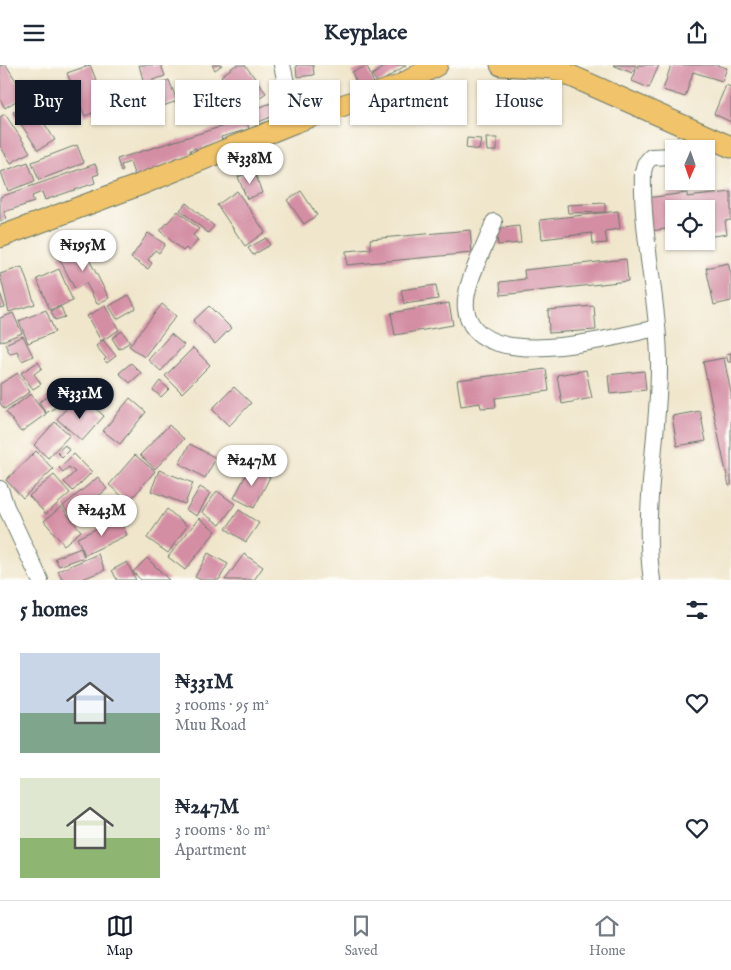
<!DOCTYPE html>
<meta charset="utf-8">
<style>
:root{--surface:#fff;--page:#f6f6f7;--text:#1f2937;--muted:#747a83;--line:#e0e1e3;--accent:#111827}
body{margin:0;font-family:"IM FELL English",serif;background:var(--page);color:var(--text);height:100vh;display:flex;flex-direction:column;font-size:19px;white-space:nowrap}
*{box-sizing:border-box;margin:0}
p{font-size:16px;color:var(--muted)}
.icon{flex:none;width:28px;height:28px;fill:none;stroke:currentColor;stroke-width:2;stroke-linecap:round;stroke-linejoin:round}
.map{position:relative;height:515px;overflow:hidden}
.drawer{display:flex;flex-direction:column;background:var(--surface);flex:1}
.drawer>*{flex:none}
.top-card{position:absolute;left:15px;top:15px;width:701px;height:45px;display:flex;gap:10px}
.needle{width:32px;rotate:182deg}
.tools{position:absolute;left:665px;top:75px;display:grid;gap:10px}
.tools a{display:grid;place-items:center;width:50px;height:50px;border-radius:0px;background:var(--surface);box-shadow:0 1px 4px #0004;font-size:25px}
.price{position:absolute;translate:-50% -42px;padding:0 11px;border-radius:18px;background:#fff;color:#222;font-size:16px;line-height:32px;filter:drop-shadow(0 1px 2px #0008)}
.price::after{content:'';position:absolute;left:50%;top:30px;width:15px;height:11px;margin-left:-8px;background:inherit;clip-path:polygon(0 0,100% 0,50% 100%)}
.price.current{background:var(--accent);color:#fff}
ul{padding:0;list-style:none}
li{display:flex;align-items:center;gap:15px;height:125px;padding:0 20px}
li span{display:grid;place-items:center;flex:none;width:140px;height:100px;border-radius:0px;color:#555}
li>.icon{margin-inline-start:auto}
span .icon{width:60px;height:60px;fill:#fffc;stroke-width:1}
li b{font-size:21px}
h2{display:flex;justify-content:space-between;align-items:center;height:60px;padding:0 20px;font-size:21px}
.pill{padding:0 18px;border-radius:0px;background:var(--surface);box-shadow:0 1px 4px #0004;font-size:18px;line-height:45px}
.pill.current{background:var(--accent);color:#fff}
header{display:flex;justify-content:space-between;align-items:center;height:65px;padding:0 20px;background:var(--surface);font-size:22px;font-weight:800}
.tabs{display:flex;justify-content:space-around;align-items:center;height:70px;border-top:1px solid var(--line);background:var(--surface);font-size:14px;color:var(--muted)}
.tabs a{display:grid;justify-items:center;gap:2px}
.tabs .current{color:var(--accent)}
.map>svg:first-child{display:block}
.building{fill:#d48ea4}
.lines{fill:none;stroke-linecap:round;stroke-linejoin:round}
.minor-casing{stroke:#687869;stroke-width:18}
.major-casing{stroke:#687869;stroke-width:23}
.minor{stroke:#fff;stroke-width:16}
.major{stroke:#f1c36a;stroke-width:21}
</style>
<header><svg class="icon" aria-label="menu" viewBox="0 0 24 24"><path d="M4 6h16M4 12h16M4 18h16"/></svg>Keyplace<svg class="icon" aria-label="share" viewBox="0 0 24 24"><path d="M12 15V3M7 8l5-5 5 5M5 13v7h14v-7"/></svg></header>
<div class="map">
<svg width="731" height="515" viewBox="0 0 731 515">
<rect width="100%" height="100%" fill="#fdfcf7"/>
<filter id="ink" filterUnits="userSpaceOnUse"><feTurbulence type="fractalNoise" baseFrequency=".02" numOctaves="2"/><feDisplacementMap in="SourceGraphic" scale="10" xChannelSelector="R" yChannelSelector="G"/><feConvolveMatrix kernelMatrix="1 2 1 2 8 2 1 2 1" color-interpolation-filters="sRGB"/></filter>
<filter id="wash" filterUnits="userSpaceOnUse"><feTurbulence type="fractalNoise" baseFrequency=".0096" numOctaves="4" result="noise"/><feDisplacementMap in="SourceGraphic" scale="20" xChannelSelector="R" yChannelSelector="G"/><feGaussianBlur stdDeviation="1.12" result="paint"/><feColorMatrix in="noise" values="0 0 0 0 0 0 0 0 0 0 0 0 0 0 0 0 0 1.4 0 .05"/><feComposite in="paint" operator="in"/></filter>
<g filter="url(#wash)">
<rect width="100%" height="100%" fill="#f0e6cc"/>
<g id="blocks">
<!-- building -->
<g class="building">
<path d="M0 0H6L25 30 5 43 0 34Z"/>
<path d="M90 0 107 42 85 51 67 8Z"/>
<path d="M139 0H161L165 11 144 18Z"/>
<path d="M212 0H222L215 5Z"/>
<path d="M236 0H245L266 28 245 43 221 11Z"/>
<path d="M296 0H313L314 10 297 12Z"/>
<path d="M388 0H406L378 19 372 10Z"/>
<path d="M613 0H636L632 8Z"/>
<path d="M638 0H659L649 23 632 16Z"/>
<path d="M671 0H717L727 3 722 16 693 7 685 32 663 25Z"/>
<path d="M367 1 375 21 360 27 352 7Z"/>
<path d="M169 15 177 36 132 52 124 31Z"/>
<path d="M726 20 731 22V57L714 49Z"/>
<path d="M30 36 55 75 38 85 13 47Z"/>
<path d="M274 37 278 49 254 59 249 46Z"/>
<path d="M5 49 30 87 11 98 0 81V52Z"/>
<path d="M246 54 249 64 221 72 222 76 203 82 205 88 198 90 196 83 190 85 191 89 158 101 159 104 135 112 130 97 121 100 123 106 121 107 117 94Z"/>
<path d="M467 73 481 74 479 85 466 83Z"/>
<path d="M486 73H497V86H487Z"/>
<path d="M77 80 84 98 39 115 32 97Z"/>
<path d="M28 97 35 116 8 126 1 107Z"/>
<path d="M95 99 99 109 93 111 95 118 45 135 42 127 32 131 34 137 4 147 6 154 0 156V132Z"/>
<path d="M254 105 262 128 247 134 238 112Z"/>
<path d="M237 126 265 167 245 181 217 140Z"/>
<path d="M301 126 317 150 304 159 287 135Z"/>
<path d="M731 127V155L725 156 727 169 706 172V144H674V170L672 163 651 166 646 133 687 128V132Z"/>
<path d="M186 138 214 161 208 168 180 145Z"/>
<path d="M605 138V147L568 148 567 140Z"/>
<path d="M178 146 199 164 193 170 198 175 189 186 186 183 183 186 160 166Z"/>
<path d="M618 146 620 164 605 166 607 178 593 179 592 168 542 174 540 155Z"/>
<path d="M519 161 521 178 498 180 496 164Z"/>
<path d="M470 165 472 188 347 200 346 186 371 184 370 174Z"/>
<path d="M148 168 165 179 159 188 155 185 148 195 152 198 148 204 131 193Z"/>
<path d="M266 173 270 180 253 190 248 183Z"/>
<path d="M81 179 109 233 97 239 86 218 75 224 58 191Z"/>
<path d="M626 194 628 216 501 230 500 217 525 214 524 205Z"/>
<path d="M728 198 731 209V236L714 240 706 203Z"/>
<path d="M22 202 35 239 9 247 0 209Z"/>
<path d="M59 204 73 236 50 245 37 214Z"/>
<path d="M436 220 438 234 404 239 401 225Z"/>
<path d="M0 228 5 242 0 243Z"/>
<path d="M129 230 136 243 117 254 109 241Z"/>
<path d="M449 238 453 260 395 270 391 248Z"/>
<path d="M162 239 176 251 144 292 129 281Z"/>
<path d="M105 241 119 265 101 276 87 251Z"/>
<path d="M209 241 231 263 215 279 193 256Z"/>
<path d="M594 241 596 265 549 268 548 245Z"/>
<path d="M61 242 65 252 55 255 51 246Z"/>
<path d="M46 245 55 267 28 278 19 256Z"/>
<path d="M13 248 22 268 0 277V253Z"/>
<path d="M122 266 130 277 119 284 112 273Z"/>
<path d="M171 269 184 280 161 306 148 295Z"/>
<path d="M23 271 33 291 22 296 17 286 10 289 5 279Z"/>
<path d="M103 275 116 291 107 298 104 295 106 293 96 281Z"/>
<path d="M193 283 210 300 182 328 165 311Z"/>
<path d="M731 288V297H728L726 289Z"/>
<path d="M724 293 731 328V420L729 421 703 297Z"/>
<path d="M38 297 42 303 34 309 41 319 33 324 21 308Z"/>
<path d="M131 298 141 308 130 318 119 308Z"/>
<path d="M546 304 549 326 495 333 496 342 481 343 480 338 461 341 457 315Z"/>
<path d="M586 305 592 333 562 339 557 310Z"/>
<path d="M644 306 646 325 610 329 608 310Z"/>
<path d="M18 308 30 327 4 344 0 338V319Z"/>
<path d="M160 316 169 324 161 332 153 325Z"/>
<path d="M66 321 73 332 46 348 39 337Z"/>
<path d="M234 322 251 338 229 361 212 344Z"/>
<path d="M31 329 46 349 21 367 6 347Z"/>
<path d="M130 333 146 347 120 379 103 366Z"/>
<path d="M74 335 86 346 92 340 104 351 82 376 57 354Z"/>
<path d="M700 346 706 376 677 381 672 351Z"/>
<path d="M55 357 70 370 48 393 34 380Z"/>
<path d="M169 360 184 374 155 404 140 390Z"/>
<path d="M190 379 216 393 205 413 179 398Z"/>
<path d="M65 380 69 385 62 392 57 387Z"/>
<path d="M36 386 53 404 23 433 6 415Z"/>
<path d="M74 389 92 407 73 426 64 417 75 407 69 402 63 407 59 403Z"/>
<path d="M135 390 155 406 129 437 109 420Z"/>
<path d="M250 402 270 412 254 443 234 433Z"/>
<path d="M159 405 193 418 185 439 151 426Z"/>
<path d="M54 410 70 428 46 449 29 431Z"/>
<path d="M98 412 107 424 72 453 63 441Z"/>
<path d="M200 422 210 428 197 451 186 445Z"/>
<path d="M217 426 235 439 220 460 202 447Z"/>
<path d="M104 436 110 445 95 455 89 446Z"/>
<path d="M61 442 81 466 64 480 44 456Z"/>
<path d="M167 444 187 461 168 488 147 473Z"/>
<path d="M239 445 259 458 246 477 226 464Z"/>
<path d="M119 453 127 470 85 490 77 473Z"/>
<path d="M199 453 216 466 185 505 168 492Z"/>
<path d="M81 483 84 492 59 501 55 493Z"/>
<path d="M208 488 228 499 219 515H201L195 512Z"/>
<path d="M98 489 105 505 80 515H62L58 506Z"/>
<path d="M244 489 263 502 254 515H225Z"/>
<path d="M147 493 169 515H141L133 507Z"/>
<path d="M127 497 136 515H117L112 505Z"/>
</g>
</g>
</g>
<g filter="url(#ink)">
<use href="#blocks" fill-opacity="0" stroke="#687869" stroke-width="1"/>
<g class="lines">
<!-- minor casing -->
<g class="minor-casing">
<g id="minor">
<path d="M282 0 295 57"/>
<path d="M694 84 696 66"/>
<path d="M494 157C486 182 463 219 466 244 476 312 616 271 657 263"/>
<path d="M0 424 6 442 40 515"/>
<path d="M652 515C642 449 658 374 659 307 660 240 641 174 643 107L645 99 651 92 674 91"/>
</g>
</g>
<!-- major casing -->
<g class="major-casing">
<g id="major">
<path d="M501 0 553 3 731 82"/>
<path d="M0 172 139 120 295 57 399 21 437 0"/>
</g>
</g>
<!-- minor -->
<use href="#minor" class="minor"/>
<!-- major -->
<use href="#major" class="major"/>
</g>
</g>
</svg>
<div class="tools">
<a><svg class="needle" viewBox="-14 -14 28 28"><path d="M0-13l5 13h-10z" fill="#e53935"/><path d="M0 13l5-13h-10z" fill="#747a83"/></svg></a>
<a><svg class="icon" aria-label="locate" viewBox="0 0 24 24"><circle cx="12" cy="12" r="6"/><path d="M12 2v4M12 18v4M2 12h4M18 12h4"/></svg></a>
</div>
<b class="price" style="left:250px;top:120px">₦338M</b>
<b class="price" style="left:83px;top:207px">₦195M</b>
<b class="price current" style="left:80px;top:355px">₦331M</b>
<b class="price" style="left:252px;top:422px">₦247M</b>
<b class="price" style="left:102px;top:472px">₦243M</b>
<div class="top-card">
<a class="pill current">Buy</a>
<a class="pill">Rent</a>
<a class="pill">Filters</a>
<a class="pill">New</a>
<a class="pill">Apartment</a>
<a class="pill">House</a>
</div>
</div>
<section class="drawer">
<h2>5 homes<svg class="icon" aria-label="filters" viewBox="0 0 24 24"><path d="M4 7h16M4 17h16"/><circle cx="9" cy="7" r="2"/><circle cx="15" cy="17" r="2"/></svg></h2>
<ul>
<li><span style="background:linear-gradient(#c9d6e8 60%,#7fa58c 0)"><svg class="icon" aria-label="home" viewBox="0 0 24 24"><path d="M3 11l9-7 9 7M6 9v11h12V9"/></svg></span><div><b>₦331M</b><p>3 rooms · 95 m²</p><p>Muu Road</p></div><svg class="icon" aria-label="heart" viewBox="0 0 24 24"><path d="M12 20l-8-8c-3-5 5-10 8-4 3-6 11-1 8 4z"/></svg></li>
<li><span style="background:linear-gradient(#dfe7d0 60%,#8fb573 0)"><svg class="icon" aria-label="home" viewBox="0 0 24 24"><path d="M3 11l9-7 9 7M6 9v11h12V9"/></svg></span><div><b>₦247M</b><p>3 rooms · 80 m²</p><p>Apartment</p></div><svg class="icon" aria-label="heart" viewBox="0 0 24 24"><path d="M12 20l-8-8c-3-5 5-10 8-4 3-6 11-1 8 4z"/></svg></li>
</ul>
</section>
<nav class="tabs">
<a class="current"><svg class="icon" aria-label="map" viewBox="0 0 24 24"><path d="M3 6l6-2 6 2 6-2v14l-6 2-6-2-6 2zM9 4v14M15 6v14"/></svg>Map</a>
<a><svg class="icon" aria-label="saved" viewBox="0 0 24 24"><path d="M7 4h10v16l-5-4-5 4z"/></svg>Saved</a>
<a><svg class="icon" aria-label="home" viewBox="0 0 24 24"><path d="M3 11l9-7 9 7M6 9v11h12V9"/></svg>Home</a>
</nav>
